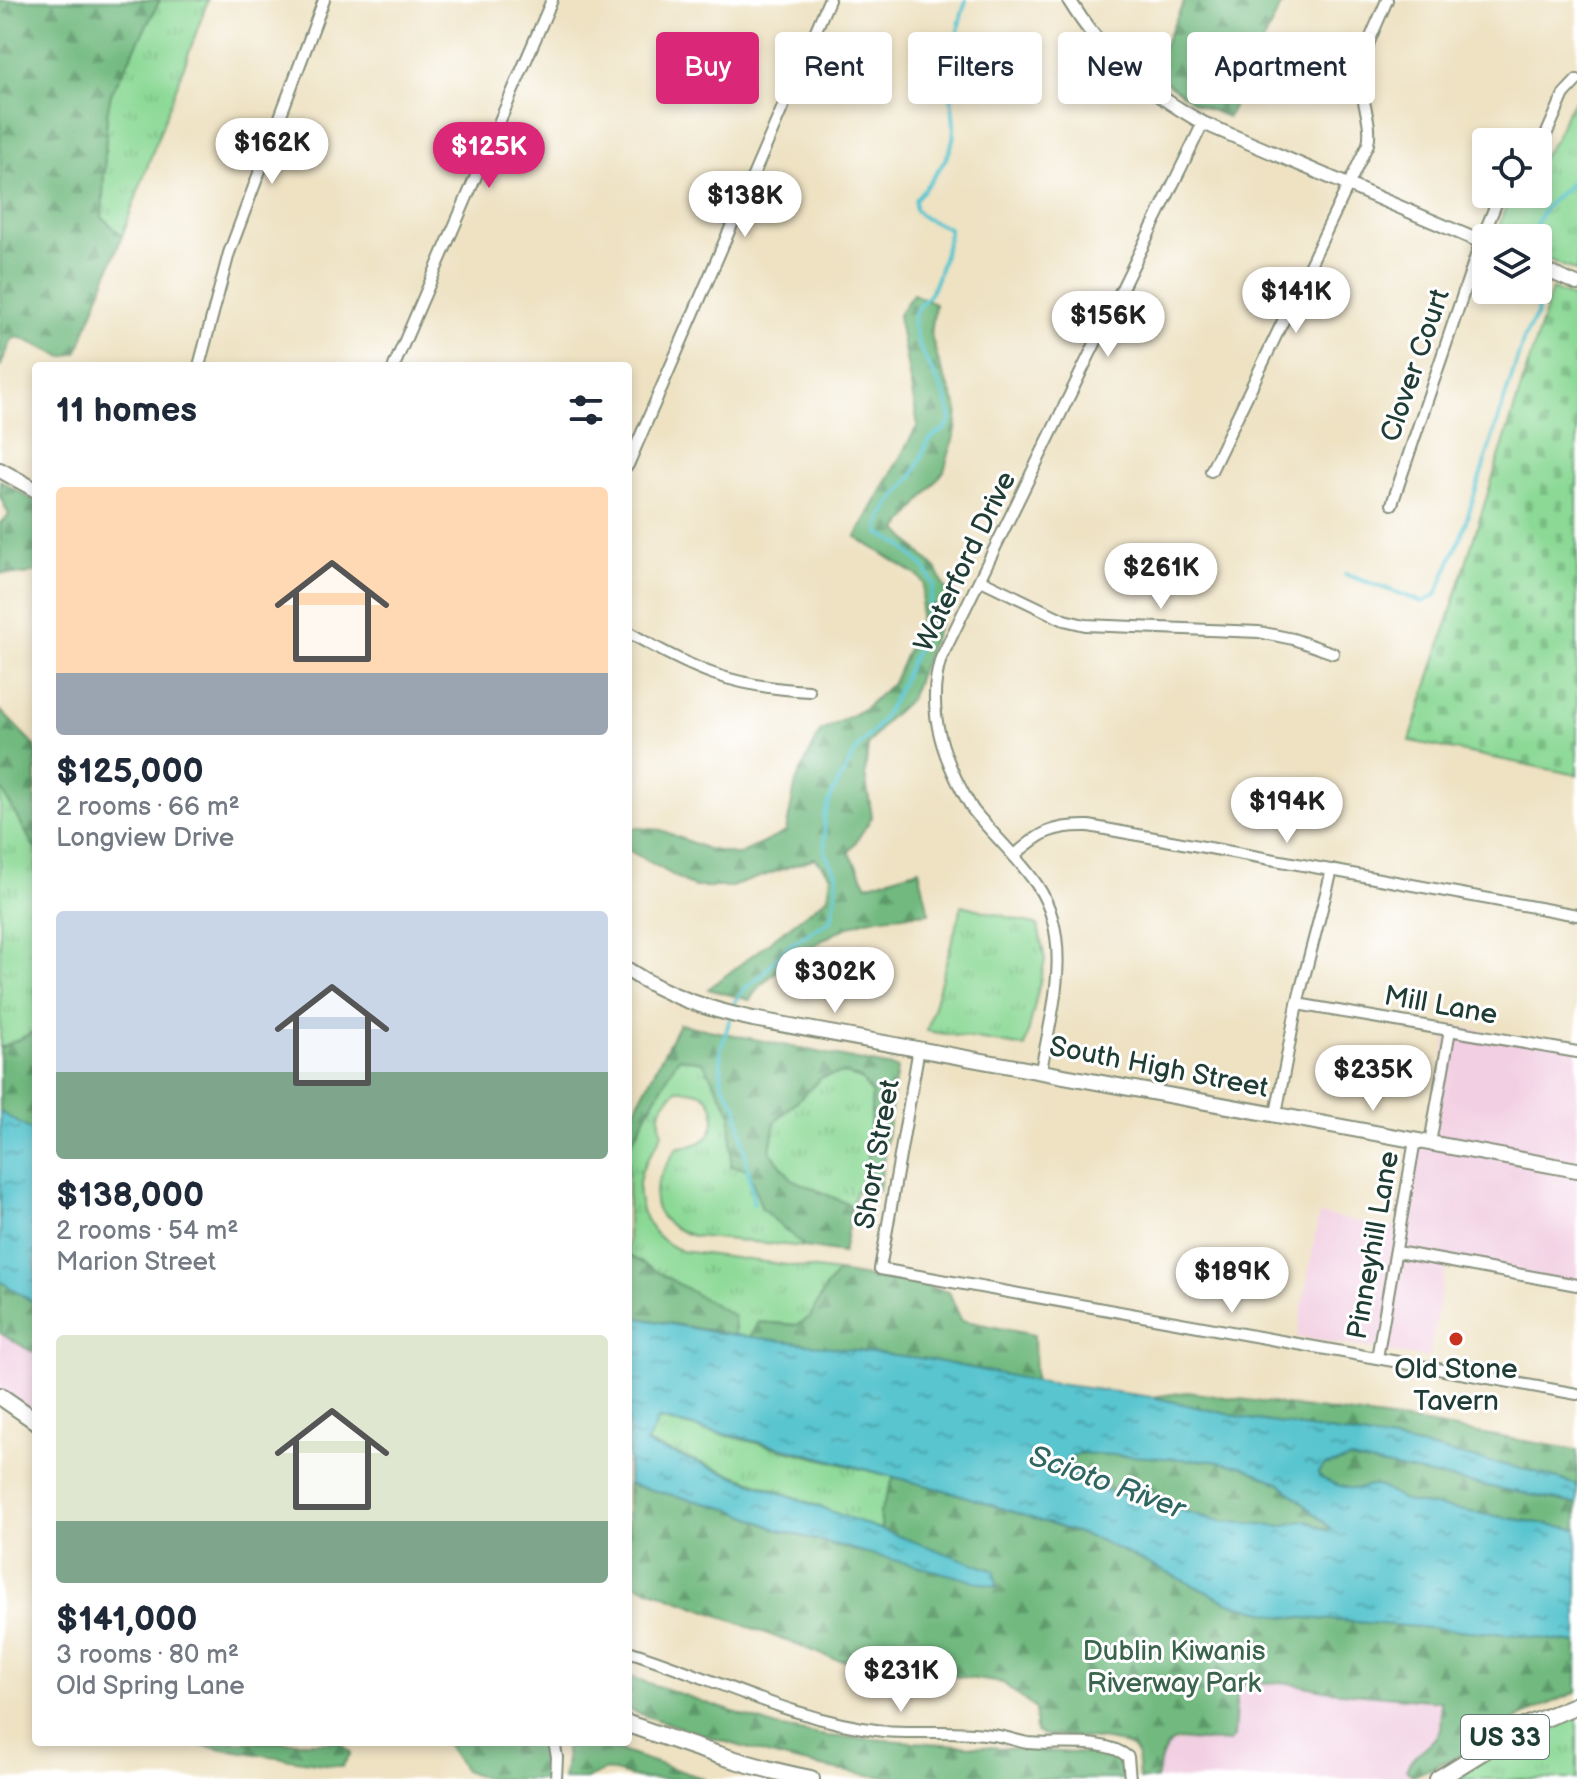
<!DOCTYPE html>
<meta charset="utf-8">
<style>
:root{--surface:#fff;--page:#f2f2f3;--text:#1f2937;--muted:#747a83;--accent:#db2777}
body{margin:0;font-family:"Balsamiq Sans",sans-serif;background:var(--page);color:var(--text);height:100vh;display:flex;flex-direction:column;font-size:30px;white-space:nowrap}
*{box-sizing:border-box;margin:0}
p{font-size:26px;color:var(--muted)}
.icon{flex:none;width:44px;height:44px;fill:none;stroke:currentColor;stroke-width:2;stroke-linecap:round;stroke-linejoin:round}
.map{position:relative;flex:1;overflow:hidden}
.details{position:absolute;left:32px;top:362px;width:600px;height:1384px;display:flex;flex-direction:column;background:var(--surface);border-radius:8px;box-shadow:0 4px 12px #0003}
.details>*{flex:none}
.banner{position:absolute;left:656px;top:32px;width:760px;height:72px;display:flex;gap:16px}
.fabs{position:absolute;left:1472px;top:128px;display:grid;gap:16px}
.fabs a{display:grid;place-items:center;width:80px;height:80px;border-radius:8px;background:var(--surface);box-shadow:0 4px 12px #0003;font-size:40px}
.price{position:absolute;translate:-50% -68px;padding:0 18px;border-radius:28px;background:#fff;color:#222;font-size:26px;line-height:52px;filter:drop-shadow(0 2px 4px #0008)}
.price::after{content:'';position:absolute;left:50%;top:48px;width:24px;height:18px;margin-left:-12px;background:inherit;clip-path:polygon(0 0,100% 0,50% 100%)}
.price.active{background:var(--accent);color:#fff}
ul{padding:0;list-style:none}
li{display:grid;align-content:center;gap:16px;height:424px;padding:0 24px}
li span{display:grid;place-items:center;height:248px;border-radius:8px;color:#555}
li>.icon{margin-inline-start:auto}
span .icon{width:144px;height:144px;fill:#fffc;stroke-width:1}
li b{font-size:34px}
h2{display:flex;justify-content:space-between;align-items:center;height:96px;padding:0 24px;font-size:34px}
.chip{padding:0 28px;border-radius:8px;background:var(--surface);box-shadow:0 4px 12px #0003;font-size:28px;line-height:72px}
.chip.active{background:var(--accent);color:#fff}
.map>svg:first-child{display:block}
.built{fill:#f2cfe2}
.grass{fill:url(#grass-tufts);stroke:#568b65;stroke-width:2}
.forest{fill:url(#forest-firs);stroke:#487b5a;stroke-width:2}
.cemetery{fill:url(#cemetery-stones);stroke:#568b65;stroke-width:2}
.water{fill:url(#water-ripples);stroke:#3c8182;stroke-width:2;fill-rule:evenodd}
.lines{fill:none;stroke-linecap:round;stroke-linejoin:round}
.stream{stroke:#58c5cf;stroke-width:4}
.minor-casing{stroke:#86907c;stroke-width:14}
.tertiary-casing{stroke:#86907c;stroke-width:16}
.secondary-casing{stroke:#86907c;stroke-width:18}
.primary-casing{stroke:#86907c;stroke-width:20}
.minor{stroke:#fff;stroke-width:10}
.tertiary{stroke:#fff;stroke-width:12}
.secondary{stroke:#fff;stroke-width:14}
.primary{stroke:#fff;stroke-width:16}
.poi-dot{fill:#c8321e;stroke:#fff;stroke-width:3}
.labels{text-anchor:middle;stroke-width:6;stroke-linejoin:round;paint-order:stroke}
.shield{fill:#fff;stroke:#627771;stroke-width:2}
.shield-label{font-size:26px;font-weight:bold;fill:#1f3d34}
.street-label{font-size:28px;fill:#1f3d34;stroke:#fff}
.poi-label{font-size:28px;fill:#1f3d34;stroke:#fff}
.park-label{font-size:28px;fill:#3a644c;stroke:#fff}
.water-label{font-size:30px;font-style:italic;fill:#306662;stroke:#fff}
</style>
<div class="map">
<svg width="1577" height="1779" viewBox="0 0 1577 1779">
<defs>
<pattern id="grass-tufts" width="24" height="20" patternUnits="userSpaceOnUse" patternTransform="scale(2)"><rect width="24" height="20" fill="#8cd996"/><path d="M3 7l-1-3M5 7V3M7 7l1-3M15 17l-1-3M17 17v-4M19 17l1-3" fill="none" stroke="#78bb82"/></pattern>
<pattern id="forest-firs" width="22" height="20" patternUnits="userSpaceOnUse" patternTransform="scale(2)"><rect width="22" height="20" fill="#71b97f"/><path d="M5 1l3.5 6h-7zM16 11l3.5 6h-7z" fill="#5c9869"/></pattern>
<pattern id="cemetery-stones" width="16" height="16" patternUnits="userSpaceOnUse" patternTransform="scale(2)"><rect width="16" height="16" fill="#8cd996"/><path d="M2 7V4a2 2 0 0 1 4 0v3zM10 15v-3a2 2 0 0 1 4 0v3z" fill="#78bb82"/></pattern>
<pattern id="water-ripples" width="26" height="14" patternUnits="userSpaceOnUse" patternTransform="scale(2)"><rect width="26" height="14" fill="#58c5cf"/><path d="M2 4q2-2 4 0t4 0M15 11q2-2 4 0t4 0" fill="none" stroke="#48a1a9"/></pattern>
</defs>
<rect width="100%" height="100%" fill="#fff"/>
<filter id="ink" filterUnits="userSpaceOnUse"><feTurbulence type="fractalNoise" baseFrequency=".0125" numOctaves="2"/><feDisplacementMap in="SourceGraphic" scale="16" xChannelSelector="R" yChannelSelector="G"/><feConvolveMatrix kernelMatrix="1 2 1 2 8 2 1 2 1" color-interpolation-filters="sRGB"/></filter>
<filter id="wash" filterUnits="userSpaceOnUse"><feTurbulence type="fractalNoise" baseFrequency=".006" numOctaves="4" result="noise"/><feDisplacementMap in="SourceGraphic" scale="32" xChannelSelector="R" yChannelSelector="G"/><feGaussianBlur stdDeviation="1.8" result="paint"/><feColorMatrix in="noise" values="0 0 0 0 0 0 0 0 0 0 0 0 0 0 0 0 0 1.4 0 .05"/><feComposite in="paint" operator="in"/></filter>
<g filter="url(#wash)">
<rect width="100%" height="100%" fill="#eee2c3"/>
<!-- built -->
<g class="built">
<path d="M1448 1025 1577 1048V1285L1447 1260 1429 1358 1297 1337 1319 1214 1395 1228 1412 1143 1430 1146Z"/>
<path d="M0 1333 36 1354V1423L0 1399Z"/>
<path d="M1283 1682 1331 1691 1440 1701 1439 1730 1437 1735 1409 1761 1406 1770 1412 1779H1156L1164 1751 1170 1743 1234 1737 1237 1688 1240 1684Z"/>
</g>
<!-- grass -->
<g class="grass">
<path d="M160 0H208L122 236 102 217 107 114 111 94Z"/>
<path d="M1577 97V272L1538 255V238H1502C1495 223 1506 208 1513 194H1538V162L1556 138 1566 113Z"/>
<path d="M0 787 36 850V1031L0 1048Z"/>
<path d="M962 905 1038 925 1045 960 1025 1047 927 1031Z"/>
<path d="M678 1058 703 1062 731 1112V1166L748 1169 762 1209 805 1247 693 1236C638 1217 651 1185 678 1147 688 1146 696 1146 704 1140 718 1129 718 1104 703 1094 696 1089 685 1090 677 1090 661 1104 656 1112 662 1133 657 1147 646 1158 641 1173 632 1206 651 1240 682 1251L838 1272 826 1287 810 1317 797 1325 758 1322 750 1337 735 1335 734 1316 628 1255V1148Z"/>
<path d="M844 1073 861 1079 872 1094 866 1189 856 1191 852 1206 792 1179 770 1151 775 1122 822 1077Z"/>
<path d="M659 1419 894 1477 880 1513 882 1532 790 1495 646 1443Z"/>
<path d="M1577 1710V1779H1446L1499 1745Z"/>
</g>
<!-- forest -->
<g class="forest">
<path d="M0 0H160L111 94 107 114 102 217 122 236 77 353 63 357 19 337 12 339 0 367Z"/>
<path d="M1185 0H1283L1228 117 1196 104 1145 67 1164 45Z"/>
<path d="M913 294 935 304 931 335 940 367 958 409 956 430 944 471 898 530 937 570 949 597 910 699 887 720 868 745 865 775 872 817 849 852 867 885 919 869 929 913C909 915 886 915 867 920 835 929 765 972 750 1000L708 989 828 897 831 875 815 858 731 887H694L628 850V827L661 830 707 849 738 855 786 832 796 782 820 732 864 709 894 681 919 624 924 584 919 577 856 537 918 425 898 315Z"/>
<path d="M0 480 36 502V571L26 575 0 573V523L9 515 0 496Z"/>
<path d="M0 710 36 747V791L34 795 36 798V850L0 787Z"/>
<path d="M679 1024 897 1068 879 1191 866 1189 872 1094 861 1079 844 1073 822 1077 775 1122 770 1151 792 1179 852 1206 843 1253 805 1247 762 1209 748 1169 731 1166V1112L703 1062 678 1058 628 1148V1122Z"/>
<path d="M36 1031V1133L0 1112V1048Z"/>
<path d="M628 1255 734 1316 735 1335 628 1316Z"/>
<path d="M838 1272 884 1280 896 1279 949 1292 961 1320 1034 1335 1035 1381 926 1359 750 1337 758 1322 797 1325 810 1317 826 1287Z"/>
<path d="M0 1281 36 1304V1354L0 1333Z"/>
<path d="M1187 1392 1420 1423 1577 1450V1485L1532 1471 1400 1442 1249 1419 1152 1397Z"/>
<path d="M1080 1453 1213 1461 1241 1466 1281 1484 1332 1529 1329 1531 1306 1520 1283 1526 1220 1521 1088 1485 1074 1475 1070 1467 1072 1457Z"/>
<path d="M1350 1459 1577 1504V1529L1408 1502C1398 1498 1389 1491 1380 1487 1373 1484 1368 1487 1362 1488 1347 1491 1331 1483 1319 1477L1318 1472 1324 1466Z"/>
<path d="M894 1477 958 1494 1099 1540 1230 1603 1280 1616 1506 1634 1577 1643V1692L1523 1715 1467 1752 1413 1776 1406 1770C1412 1753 1428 1749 1437 1735 1443 1727 1440 1711 1440 1701L1330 1691 1283 1682 1240 1684 1237 1688 1234 1737 1230 1742 1177 1740C1161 1745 1160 1765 1156 1779H1139C1138 1770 1139 1755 1132 1748 1119 1737 1062 1737 1043 1735L1036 1732 1035 1709 1003 1683 834 1659 628 1581V1484L733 1510 779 1530 856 1551 995 1571 882 1532 880 1513Z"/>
<path d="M628 1676 777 1727 826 1736 1105 1755 1121 1761 1124 1772 1122 1779C1052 1779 982 1779 913 1779 815 1774 720 1741 628 1710Z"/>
<path d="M178 1742H340L351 1753 342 1767Z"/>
<path d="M445 1742H545L549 1750V1779H487L464 1770Z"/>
<path d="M564 1742H593L705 1779H641L606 1770 585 1779H563L566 1760Z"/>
</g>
<!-- cemetery -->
<path class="cemetery" d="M1552 289 1577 300V775L1410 741Z"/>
<!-- water -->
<g class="water">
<path d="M0 1112 36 1133V1304L0 1281Z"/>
<path d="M628 1316 712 1332 926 1359 1035 1381 1152 1397 1249 1419 1400 1442 1532 1471 1577 1485V1504L1350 1459 1324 1466 1318 1472 1319 1477C1331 1483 1348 1491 1362 1488 1368 1487 1373 1484 1380 1487 1389 1491 1398 1498 1408 1502L1577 1529V1643L1506 1634 1280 1616 1230 1603 1099 1540 958 1494 797 1451 659 1419 646 1444 995 1571 997 1587 779 1530 733 1510 628 1484ZM1080 1453 1213 1461 1241 1466 1281 1484 1332 1529 1328 1531 1306 1520 1282 1526 1220 1521 1088 1485 1075 1475 1070 1467 1072 1457Z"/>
</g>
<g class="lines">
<!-- stream -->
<g class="stream">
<path d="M1533 238C1539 204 1555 201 1577 177"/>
<path d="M1345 574 1423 602 1436 595 1462 534 1524 338 1537 314 1540 292"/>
<path d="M754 1204 737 1107 722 1083 720 1052 735 1002 744 989 763 974 787 947 831 920 836 896 837 875 825 852 824 816 833 792 859 746 876 728 893 701 920 642 934 585 924 567 914 557 901 545 879 533C879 509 901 494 913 475 920 465 922 450 929 441 936 431 942 436 951 420 946 382 916 357 914 323 913 307 924 303 931 292 937 281 950 238 949 228L924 218 915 209V200C926 186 940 171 948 154 960 130 950 110 951 87 952 57 957 28 966 0"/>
</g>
</g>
</g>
<g filter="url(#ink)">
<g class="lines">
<!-- minor casing -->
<g class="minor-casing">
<g id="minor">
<path d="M1538 143 1546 135 1564 94 1577 80"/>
<path d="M199 366 229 253 324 0"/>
<path d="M394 366 552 0"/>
<path d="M628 465 829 0"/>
<path d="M1211 471 1368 144C1373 123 1361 102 1361 80 1361 52 1377 25 1387 0"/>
<path d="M1392 504 1481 241 1500 194"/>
<path d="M981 580 1064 620 1085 625 1259 632 1293 639 1333 653"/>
<path d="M628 632C694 670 732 687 809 691"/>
<path d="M1014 856C1040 832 1054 825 1089 826L1577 915"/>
<path d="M1297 1004 1577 1052"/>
<path d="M919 1048 880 1269 1577 1394"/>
<path d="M1041 1070C1052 1010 1074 940 1037 885 1019 858 994 836 973 810 945 764 924 711 941 658L1203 123"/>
<path d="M1276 1114 1297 1004 1332 870"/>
<path d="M1430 1143 1450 1030"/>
<path d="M1397 1252 1577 1285"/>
<path d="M1377 1358 1415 1140"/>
<path d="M628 1651C712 1677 794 1721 883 1731 919 1734 956 1729 992 1735 1004 1736 1016 1741 1028 1743 1057 1746 1105 1737 1128 1757L1130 1779"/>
<path d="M554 1742 557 1757 556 1779"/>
</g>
</g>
<!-- tertiary casing -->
<g class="tertiary-casing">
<g id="tertiary">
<path d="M1069 0C1104 58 1145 90 1203 123L1486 244"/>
<path d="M1538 267 1577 284"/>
</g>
</g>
<!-- secondary casing -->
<g class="secondary-casing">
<g id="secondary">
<path d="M0 470 36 490"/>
<path d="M628 970C667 996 707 1009 753 1019L1577 1170"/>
</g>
</g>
<!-- primary casing -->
<g class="primary-casing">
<g id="primary">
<path d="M0 1396 36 1421"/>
<path d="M628 1724C688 1745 748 1767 811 1779"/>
<path d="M1438 1779 1521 1728 1577 1705"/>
</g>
</g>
<!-- minor -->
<use href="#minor" class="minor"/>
<!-- tertiary -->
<use href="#tertiary" class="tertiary"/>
<!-- secondary -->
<use href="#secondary" class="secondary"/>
<!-- primary -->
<use href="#primary" class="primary"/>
</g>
</g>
<!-- markers -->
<circle class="poi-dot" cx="1456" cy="1339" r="8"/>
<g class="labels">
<!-- shield labels -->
<rect class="shield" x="1461" y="1715" width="88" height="44" rx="6"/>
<g class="shield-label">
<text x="1505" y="1746">US 33</text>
</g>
<!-- street labels -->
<g class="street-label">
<text transform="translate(1414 365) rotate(-71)" y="10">Clover Court</text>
<text transform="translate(964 561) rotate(-64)" y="10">Waterford Drive</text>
<text transform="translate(1441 1004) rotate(10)" y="10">Mill Lane</text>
<text transform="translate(1159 1066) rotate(11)" y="10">South High Street</text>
<text transform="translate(876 1154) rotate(-80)" y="10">Short Street</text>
<text transform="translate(1372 1245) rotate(-80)" y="10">Pinneyhill Lane</text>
</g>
<!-- poi labels -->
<g class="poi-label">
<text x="1456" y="1378">Old Stone<tspan x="1456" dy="32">Tavern</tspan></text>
</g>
<!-- park labels -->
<g class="park-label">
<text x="1174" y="1660">Dublin Kiwanis<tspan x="1174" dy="32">Riverway Park</tspan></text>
</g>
<!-- water labels -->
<g class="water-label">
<text transform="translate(1107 1482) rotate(20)" y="10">Scioto River</text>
</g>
</g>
</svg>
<div class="fabs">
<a><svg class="icon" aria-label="locate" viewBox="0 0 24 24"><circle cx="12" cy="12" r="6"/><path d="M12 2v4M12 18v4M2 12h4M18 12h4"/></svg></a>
<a><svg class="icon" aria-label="layers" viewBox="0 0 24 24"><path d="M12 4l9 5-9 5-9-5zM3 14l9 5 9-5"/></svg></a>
</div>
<b class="price" style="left:272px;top:186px">$162K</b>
<b class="price active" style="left:489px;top:190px">$125K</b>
<b class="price" style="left:745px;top:239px">$138K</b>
<b class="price" style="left:1296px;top:335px">$141K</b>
<b class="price" style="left:1108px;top:359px">$156K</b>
<b class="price" style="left:1161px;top:611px">$261K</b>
<b class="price" style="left:1287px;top:845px">$194K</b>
<b class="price" style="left:835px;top:1015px">$302K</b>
<b class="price" style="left:1373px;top:1113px">$235K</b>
<b class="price" style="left:1232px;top:1315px">$189K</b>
<b class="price" style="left:901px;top:1714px">$231K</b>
<div class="banner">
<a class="chip active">Buy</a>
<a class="chip">Rent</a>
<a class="chip">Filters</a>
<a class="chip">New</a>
<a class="chip">Apartment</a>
</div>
<section class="details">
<h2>11 homes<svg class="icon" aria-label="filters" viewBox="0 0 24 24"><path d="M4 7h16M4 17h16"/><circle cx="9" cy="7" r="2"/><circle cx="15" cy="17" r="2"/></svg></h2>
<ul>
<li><span style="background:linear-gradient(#ffd9b3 75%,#9aa5b1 0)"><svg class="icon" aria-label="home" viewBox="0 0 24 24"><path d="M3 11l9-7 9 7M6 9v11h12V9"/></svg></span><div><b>$125,000</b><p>2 rooms · 66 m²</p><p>Longview Drive</p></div></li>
<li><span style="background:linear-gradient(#c9d6e8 65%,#7fa58c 0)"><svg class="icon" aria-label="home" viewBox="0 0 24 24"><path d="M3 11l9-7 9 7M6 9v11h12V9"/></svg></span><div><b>$138,000</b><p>2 rooms · 54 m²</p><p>Marion Street</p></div></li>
<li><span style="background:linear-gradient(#dfe7d0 75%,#7fa58c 0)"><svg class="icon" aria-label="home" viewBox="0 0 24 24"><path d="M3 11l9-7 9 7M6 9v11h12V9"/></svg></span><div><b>$141,000</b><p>3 rooms · 80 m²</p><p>Old Spring Lane</p></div></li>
</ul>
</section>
</div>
